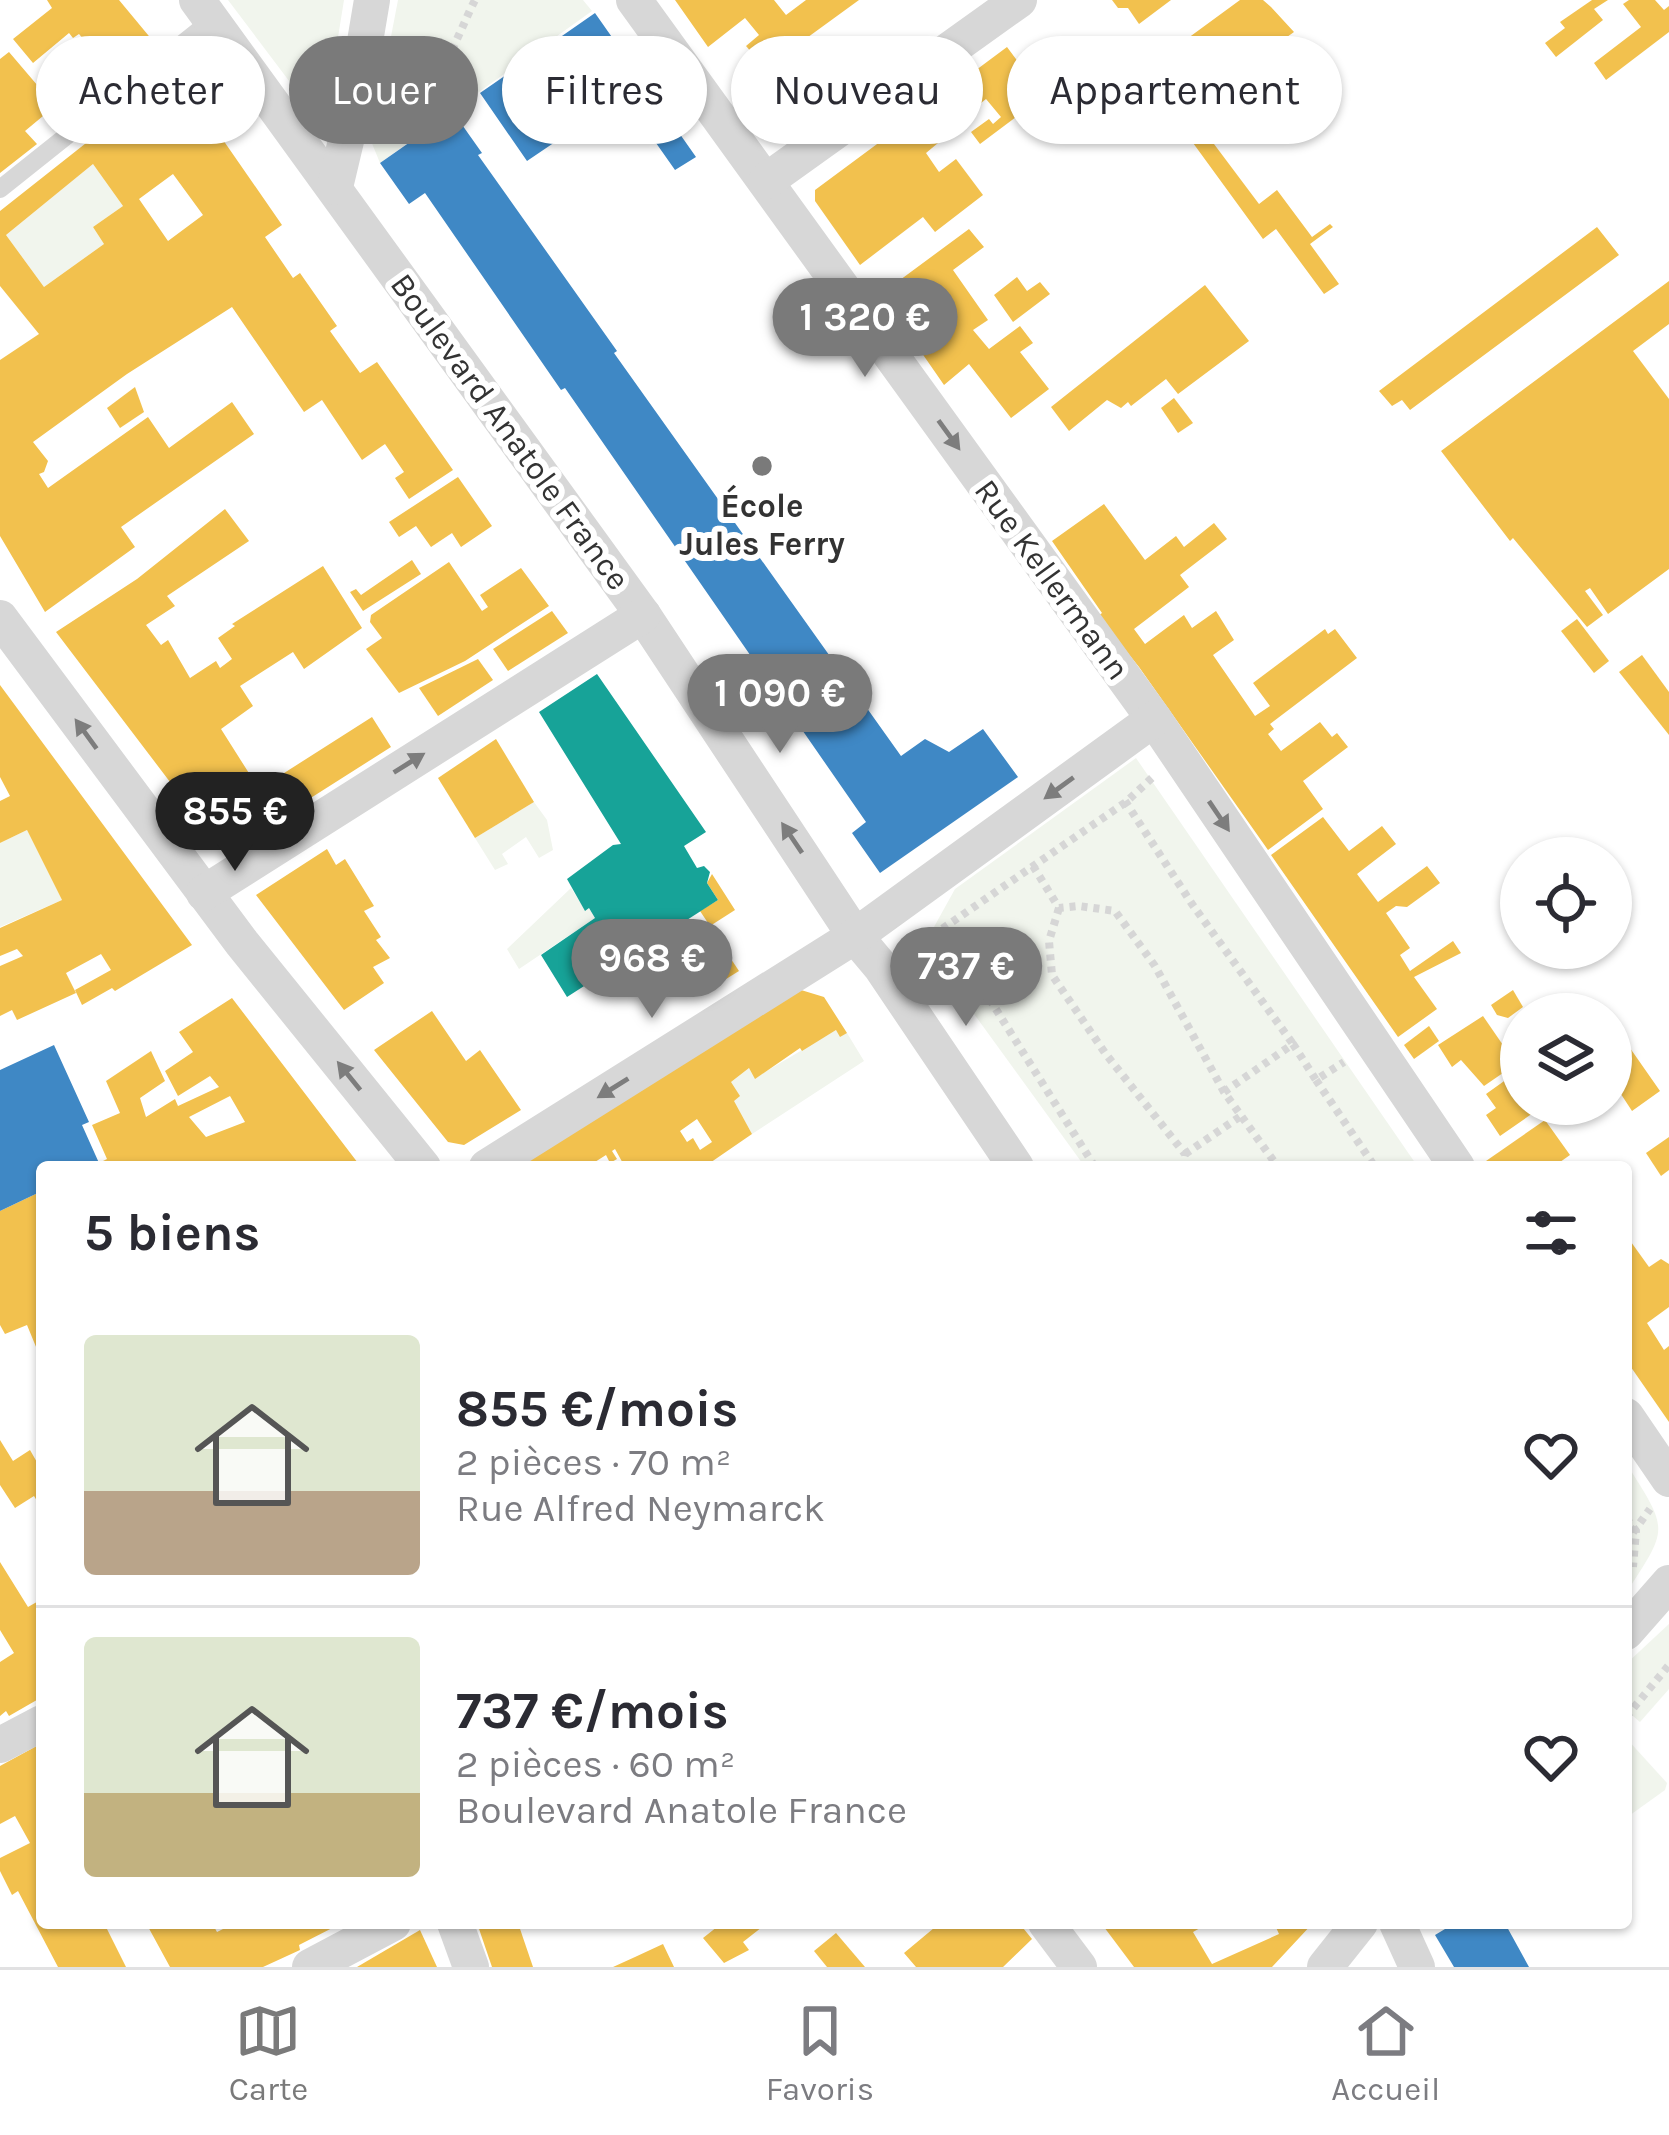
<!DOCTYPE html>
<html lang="fr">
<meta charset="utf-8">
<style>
:root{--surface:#fff;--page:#f2f2f3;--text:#2b2b33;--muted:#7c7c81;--line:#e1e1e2;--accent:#7a7a7a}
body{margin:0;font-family:Karla,sans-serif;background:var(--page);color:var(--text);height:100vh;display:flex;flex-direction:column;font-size:45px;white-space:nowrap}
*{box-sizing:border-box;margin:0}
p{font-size:39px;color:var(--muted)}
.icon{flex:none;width:66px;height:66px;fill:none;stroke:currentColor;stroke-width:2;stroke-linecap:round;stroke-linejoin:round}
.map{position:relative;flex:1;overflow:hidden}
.drawer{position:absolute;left:36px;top:1161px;width:1596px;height:768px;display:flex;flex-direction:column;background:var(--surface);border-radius:12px;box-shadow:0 3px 9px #0004}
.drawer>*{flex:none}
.top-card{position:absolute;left:36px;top:36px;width:1599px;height:108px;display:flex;gap:24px}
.fabs{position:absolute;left:1500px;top:837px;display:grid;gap:24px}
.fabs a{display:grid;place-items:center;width:132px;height:132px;border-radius:50%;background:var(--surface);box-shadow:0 3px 9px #0004;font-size:60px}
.price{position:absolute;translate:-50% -102px;padding:0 27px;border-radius:42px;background:var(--accent);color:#fff;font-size:39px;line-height:78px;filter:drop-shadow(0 3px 6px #0008)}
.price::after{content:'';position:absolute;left:50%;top:72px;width:36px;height:27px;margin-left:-18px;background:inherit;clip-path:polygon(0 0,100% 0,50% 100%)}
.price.active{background:#222;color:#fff}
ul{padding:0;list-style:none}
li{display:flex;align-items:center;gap:36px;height:300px;padding:0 48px}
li+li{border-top:3px solid var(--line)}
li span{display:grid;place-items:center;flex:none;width:336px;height:240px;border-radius:12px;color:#555}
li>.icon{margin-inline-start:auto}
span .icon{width:144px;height:144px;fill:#fffc;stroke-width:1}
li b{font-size:51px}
h2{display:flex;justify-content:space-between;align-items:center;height:144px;padding:0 48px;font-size:51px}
.pill{padding:0 42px;border-radius:54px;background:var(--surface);box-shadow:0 3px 9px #0004;font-size:42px;line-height:108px}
.pill.active{background:var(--accent);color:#fff}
.tab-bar{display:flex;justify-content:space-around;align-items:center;height:168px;border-top:3px solid var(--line);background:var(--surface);font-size:33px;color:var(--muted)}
.tab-bar a{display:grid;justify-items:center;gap:6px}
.tab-bar .active{color:var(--accent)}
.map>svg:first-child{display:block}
.green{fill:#f1f5ed}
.homes{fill:#f2c14e;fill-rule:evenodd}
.schools{fill:#3f88c5}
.public{fill:#17a398}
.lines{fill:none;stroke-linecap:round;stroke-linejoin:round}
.path{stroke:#d6d6d6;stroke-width:8;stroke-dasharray:6 6;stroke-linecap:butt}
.service{stroke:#d7d7d7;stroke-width:18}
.minor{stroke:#d7d7d7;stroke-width:36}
.oneway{fill:#7d7d7d}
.poi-dot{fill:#7a7a7a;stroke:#fff;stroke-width:4.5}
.labels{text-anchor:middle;stroke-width:12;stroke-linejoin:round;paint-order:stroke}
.street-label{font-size:33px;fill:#333;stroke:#fff}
.poi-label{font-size:33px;font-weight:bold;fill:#333;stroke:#fff}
</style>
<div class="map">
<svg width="1669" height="1967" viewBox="0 0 1669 1967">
<rect width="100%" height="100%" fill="#fff"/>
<!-- green -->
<g class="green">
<path d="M228 0H344L335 56 344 83 334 128 317 118Z"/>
<path d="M398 0H583L592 11 380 163 371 141Z"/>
<path d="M93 164 123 206 93 227 104 244 44 287 6 235Z"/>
<path d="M1136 758 1418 1167H1085L924 945 955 889Z"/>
<path d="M534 802 547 820 553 850 539 858 526 837 502 854 508 864 495 870 475 838Z"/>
<path d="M27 830 62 900 0 927V843Z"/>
<path d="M571 888 585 910 589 908 595 918 519 969 507 949Z"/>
<path d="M836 1030 847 1033 864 1061 752 1134 733 1100 731 1082 749 1068 755 1078Z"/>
<path d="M1626 1463C1669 1531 1669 1527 1626 1593Z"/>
<path d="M1669 1624V1689L1640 1722 1626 1710V1664Z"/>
<path d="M1626 1738 1667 1783 1665 1790 1626 1818Z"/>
</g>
<!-- homes -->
<g class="homes">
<path d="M47 0H119L158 47 117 79 79 34 73 38 69 33 33 63 13 39 52 8Z"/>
<path d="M675 0H774L786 15 806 0H859L804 40 826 69 836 61 854 86 782 140 771 138 735 86 767 62 758 51 753 54 746 46 759 35 745 18 708 47Z"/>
<path d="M1112 0H1171L1139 24 1128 8H1118Z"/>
<path d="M1240 0H1263L1271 7 1294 32 1287 37 1308 67 1279 88 1271 77 1262 84 1270 94 1242 116 1219 88 1212 92 1184 41Z"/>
<path d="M1592 0H1608L1594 9 1603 20 1556 57 1545 43 1565 28 1560 22Z"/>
<path d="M1629 0H1655L1664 10 1669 6V32L1606 80 1594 63 1641 27 1623 4Z"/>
<path d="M1007 47 1028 75 1037 70 1052 90 980 144 971 132 989 119 993 124 1001 117 986 99 981 103 964 79Z"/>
<path d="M9 52 55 106 25 131 37 144 0 173V59Z"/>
<path d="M176 72 282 225 265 237 293 278 300 273 337 326 330 331 360 373 377 362 453 470 409 499 395 478 404 472 385 444 362 460 322 400 304 412 232 307 127 374 33 442 48 461 44 472 39 474 48 488 148 417 169 448 232 402 254 434 121 527 135 547 45 612 0 536V360L39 334 0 286V211ZM93 164 123 206 93 227 104 244 44 287 6 235ZM173 174 203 215 168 241 139 199Z"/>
<path d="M1181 100 1259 204 1277 190 1312 237 1330 224 1333 227 1310 244 1339 284 1324 294 1276 229 1263 239 1169 110Z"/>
<path d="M923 110 944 138 926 153 939 172 956 159 983 195 935 232 923 217 860 265 815 201V190Z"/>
<path d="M1597 227 1619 255 1410 410 1402 400 1392 406 1379 391Z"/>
<path d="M969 229 984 247 953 270 988 320 973 330 989 349 1020 326 1033 343 1020 352 1049 389 1011 418 969 364 944 385 881 294Z"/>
<path d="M1017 277 1027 291 1040 282 1050 294 1013 322 994 295Z"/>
<path d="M1669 281V324L1633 351 1669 399V569L1608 614 1590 588 1585 591 1603 615 1587 627 1513 538 1510 541 1441 451Z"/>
<path d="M1205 285 1249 341 1178 394 1166 379 1131 406 1128 402 1121 408 1107 400 1069 431 1051 407Z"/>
<path d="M135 387 144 412 120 428 107 408Z"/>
<path d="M1174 398 1193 423 1178 433 1161 408Z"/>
<path d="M458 477 492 526 461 547 452 533 431 547 416 526 399 537 389 522Z"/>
<path d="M1104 504 1145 560 1176 536 1184 547 1214 523 1227 539 1180 575 1189 587 1134 629 1145 644 1184 615 1192 628 1216 611 1234 640 1213 655 1255 716 1270 706 1253 683 1325 629 1328 634 1335 629 1357 658 1270 724 1274 729 1268 734 1281 751 1320 722 1332 737 1337 733 1348 747 1303 781 1323 809 1268 850 1139 667 1098 616 1102 613 1052 541Z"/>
<path d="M225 509 249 541 167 596 175 606 146 625 161 645 168 640 190 678 216 661 220 668 232 659 218 638 235 626 232 624 323 566 362 628 304 669 293 652 240 686 253 706 221 729 259 789 372 717 391 747 224 853 56 632 137 579Z"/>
<path d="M412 560 421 574 363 611 350 592 356 589 361 595Z"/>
<path d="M449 562 482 611 488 607 480 595 521 568 549 606 465 661 399 693 366 649 382 638 370 622 371 615Z"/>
<path d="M552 611 568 633 508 671 493 649Z"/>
<path d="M1577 619 1609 661 1594 673 1561 631Z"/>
<path d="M1642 655 1669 692V735L1619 672Z"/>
<path d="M478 659 493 680 438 716 419 688Z"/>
<path d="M0 685 192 945 115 991 112 988 82 1005 75 990 111 970 101 954 66 973 76 993 17 1020 12 1010 0 1016V966L23 956 17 949 0 956V928L62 900 27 830 0 843V801L10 796 0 777Z"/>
<path d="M496 739 534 802 475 838 438 778Z"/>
<path d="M1323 817 1349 851 1382 826 1396 844 1357 874 1378 902 1427 866 1440 883 1407 907 1396 906 1386 913 1410 948 1400 955 1410 971 1453 941 1461 953 1414 977 1437 1009 1398 1037 1271 855Z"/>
<path d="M327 849 336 865 345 859 374 906 364 911 381 937 376 940 390 958 373 967 384 983 344 1010 256 895Z"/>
<path d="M712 874 735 910 710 926 700 911 718 900 707 883Z"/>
<path d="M725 950 739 971 718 984 705 963Z"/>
<path d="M801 990 824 997 847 1033 840 1037 836 1030 802 1051 800 1048 755 1079 749 1068 731 1082 740 1096 734 1101 752 1134 704 1167H646L642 1161 625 1167 615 1149 612 1151 617 1159 610 1163 606 1155 587 1167H519ZM697 1119 712 1142 700 1150 693 1138 687 1142 680 1131Z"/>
<path d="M1513 990 1523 1007 1508 1018 1497 1015 1491 1005Z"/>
<path d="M232 998 361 1167H91L107 1159 92 1125 120 1113 106 1081 151 1051 165 1081 140 1098 146 1117 175 1099 178 1106 219 1087 210 1076 178 1096 165 1071 193 1052 179 1032ZM230 1096 245 1122 206 1137 189 1117Z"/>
<path d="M432 1011 466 1061 480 1050 521 1110 464 1145 448 1142 374 1050Z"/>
<path d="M1483 1016 1516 1064 1484 1086 1461 1060 1452 1067 1438 1045Z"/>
<path d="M1429 1026 1439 1041 1414 1059 1404 1045Z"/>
<path d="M1623 1038 1660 1091 1632 1111 1617 1088 1625 1082 1611 1062V1047Z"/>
<path d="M1521 1069V1104H1546L1500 1136 1486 1115 1496 1108 1486 1094Z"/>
<path d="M1545 1120 1570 1155 1553 1167H1490L1486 1161Z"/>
<path d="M1669 1137V1170L1661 1176 1646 1153Z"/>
<path d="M42 1191V1358L41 1359 27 1325 5 1334 0 1325V1211Z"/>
<path d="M1626 1235 1649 1267 1661 1259 1669 1264V1307L1647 1323 1664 1350 1669 1346V1422L1626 1360Z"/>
<path d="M0 1440 13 1461 30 1450 42 1471V1509L34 1496 15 1508 0 1485Z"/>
<path d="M0 1562 28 1607 42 1599V1697L9 1716 6 1711 0 1716V1662L14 1653 0 1630Z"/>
<path d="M42 1743V1923H104L126 1967H58L18 1891 12 1895 0 1871V1858L30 1843 15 1816 0 1824V1766Z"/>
<path d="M146 1923H212L217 1932 235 1923H342L299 1945 300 1950 263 1967H170Z"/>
<path d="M477 1923H518L533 1967H492Z"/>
<path d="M722 1923H767L743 1942 749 1950 724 1963 703 1938Z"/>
<path d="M930 1923H1019L1032 1939 1003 1967H916L904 1953 934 1928Z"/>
<path d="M1101 1923H1209L1193 1932 1212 1964 1279 1934 1274 1923H1313L1272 1967H1134Z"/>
<path d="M420 1930 437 1967H357Z"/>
<path d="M836 1933 865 1967H827L814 1951Z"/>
<path d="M663 1944 674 1967H613L635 1957Z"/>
</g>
<!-- schools -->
<g class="schools">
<path d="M595 13 696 157 675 170 623 96 527 161 480 93Z"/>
<path d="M453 112 482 153 478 155 617 351 614 353 901 756 925 739 949 752 983 729 1018 777 880 873 852 833 866 822 565 388 561 390 425 193 409 204 380 163Z"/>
<path d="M54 1045 89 1122 82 1125 99 1163 91 1167H42V1191L0 1211V1070Z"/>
<path d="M1455 1923H1514L1507 1927 1529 1967H1454L1435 1935Z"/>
</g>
<!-- public -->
<path class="public" d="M597 674 706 832 684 846 697 868 704 866 710 872 707 883 718 900 567 997 541 955 595 918 589 908 585 911 567 879 613 845 621 844 539 712Z"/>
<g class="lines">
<!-- path -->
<g class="path">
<path d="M392 103C439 99 456 37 475 0"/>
<path d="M1125 801 1192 904 1293 1044"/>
<path d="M1033 866 1059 908 1079 906 1115 911 1155 966 1224 1092 1278 1167"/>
<path d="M1059 908 1049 941 1052 975 1105 1053 1185 1154 1183 1167"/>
<path d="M934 938 965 960 1095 1167"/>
<path d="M913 949 1126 802 1154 776"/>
<path d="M1316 1080 1375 1167"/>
<path d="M1224 1092 1293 1044 1316 1080 1344 1062"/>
<path d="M1185 1154 1241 1116"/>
<path d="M1626 1518 1636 1531 1633 1567"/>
<path d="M1626 1542 1650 1509"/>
<path d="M1626 1717 1669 1665"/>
</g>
<!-- service -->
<path class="service" d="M0 189 212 20"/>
<!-- minor -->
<g class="minor">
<path d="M197 0 643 615 855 936 881 967 1016 1167"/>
<path d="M634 0 1154 719 1457 1167"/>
<path d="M766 181 1019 0"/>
<path d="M335 187 354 107 372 0"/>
<path d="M0 618 242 943 423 1167"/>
<path d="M204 893 643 615"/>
<path d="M487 1167 855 936 1154 719"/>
<path d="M1626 1416 1669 1479"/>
<path d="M1626 1632 1669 1583"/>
<path d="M0 1745 42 1723"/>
<path d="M455 1923 471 1967"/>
<path d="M1046 1923 1079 1967"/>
<path d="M1397 1923 1417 1967"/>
<path d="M310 1967 393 1923"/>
<path d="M1325 1967 1360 1923"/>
</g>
</g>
<!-- one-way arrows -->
<defs><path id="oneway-solid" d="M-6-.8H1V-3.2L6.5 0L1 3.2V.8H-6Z" transform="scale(3)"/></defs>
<g class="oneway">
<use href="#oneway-solid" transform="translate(949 435) rotate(54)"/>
<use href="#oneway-solid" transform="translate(86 734) rotate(-126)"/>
<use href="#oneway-solid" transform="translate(409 763) rotate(-32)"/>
<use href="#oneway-solid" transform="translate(1059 788) rotate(144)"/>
<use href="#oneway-solid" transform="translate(1219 816) rotate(56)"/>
<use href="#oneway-solid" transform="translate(792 838) rotate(-124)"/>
<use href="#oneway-solid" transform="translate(349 1076) rotate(-129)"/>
<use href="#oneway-solid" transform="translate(613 1088) rotate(148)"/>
</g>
<!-- markers -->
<circle class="poi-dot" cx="762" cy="466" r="12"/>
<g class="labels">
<!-- street labels -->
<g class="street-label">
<text transform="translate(511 431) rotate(54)" y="12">Boulevard Anatole France</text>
<text transform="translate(1053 579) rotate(54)" y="12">Rue Kellermann</text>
</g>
<!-- poi labels -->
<g class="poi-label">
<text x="762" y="517">École<tspan x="762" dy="38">Jules Ferry</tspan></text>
</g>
</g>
</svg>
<div class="fabs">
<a><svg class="icon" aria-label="locate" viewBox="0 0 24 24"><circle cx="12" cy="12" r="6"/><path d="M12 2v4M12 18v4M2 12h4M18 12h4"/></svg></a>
<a><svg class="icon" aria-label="layers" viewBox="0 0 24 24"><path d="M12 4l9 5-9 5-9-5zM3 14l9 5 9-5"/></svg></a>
</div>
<b class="price" style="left:865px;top:380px">1 320 €</b>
<b class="price" style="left:780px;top:756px">1 090 €</b>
<b class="price active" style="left:235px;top:874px">855 €</b>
<b class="price" style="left:652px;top:1021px">968 €</b>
<b class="price" style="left:966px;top:1029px">737 €</b>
<div class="top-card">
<a class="pill">Acheter</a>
<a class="pill active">Louer</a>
<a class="pill">Filtres</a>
<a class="pill">Nouveau</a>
<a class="pill">Appartement</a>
</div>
<section class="drawer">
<h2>5 biens<svg class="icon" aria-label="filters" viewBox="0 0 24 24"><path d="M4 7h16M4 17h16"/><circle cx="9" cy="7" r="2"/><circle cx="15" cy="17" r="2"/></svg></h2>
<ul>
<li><span style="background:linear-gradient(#dfe7d0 65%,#b9a48a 0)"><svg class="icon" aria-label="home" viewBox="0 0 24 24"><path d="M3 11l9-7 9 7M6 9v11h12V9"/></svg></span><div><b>855 €/mois</b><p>2 pièces · 70 m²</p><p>Rue Alfred Neymarck</p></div><svg class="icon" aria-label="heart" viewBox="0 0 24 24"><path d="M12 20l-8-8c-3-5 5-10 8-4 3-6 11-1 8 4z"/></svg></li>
<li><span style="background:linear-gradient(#dfe7d0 65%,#c2b280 0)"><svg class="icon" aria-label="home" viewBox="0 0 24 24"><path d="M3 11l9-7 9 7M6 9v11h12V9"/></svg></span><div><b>737 €/mois</b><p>2 pièces · 60 m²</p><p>Boulevard Anatole France</p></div><svg class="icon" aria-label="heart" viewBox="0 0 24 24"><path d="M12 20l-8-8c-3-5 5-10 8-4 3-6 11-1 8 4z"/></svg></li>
</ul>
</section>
</div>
<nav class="tab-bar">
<a class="active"><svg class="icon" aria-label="map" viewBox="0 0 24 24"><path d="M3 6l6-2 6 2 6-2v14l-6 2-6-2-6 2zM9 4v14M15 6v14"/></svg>Carte</a>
<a><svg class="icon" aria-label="saved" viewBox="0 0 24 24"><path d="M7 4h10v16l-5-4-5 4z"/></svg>Favoris</a>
<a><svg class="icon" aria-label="home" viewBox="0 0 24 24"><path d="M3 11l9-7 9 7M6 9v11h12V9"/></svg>Accueil</a>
</nav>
